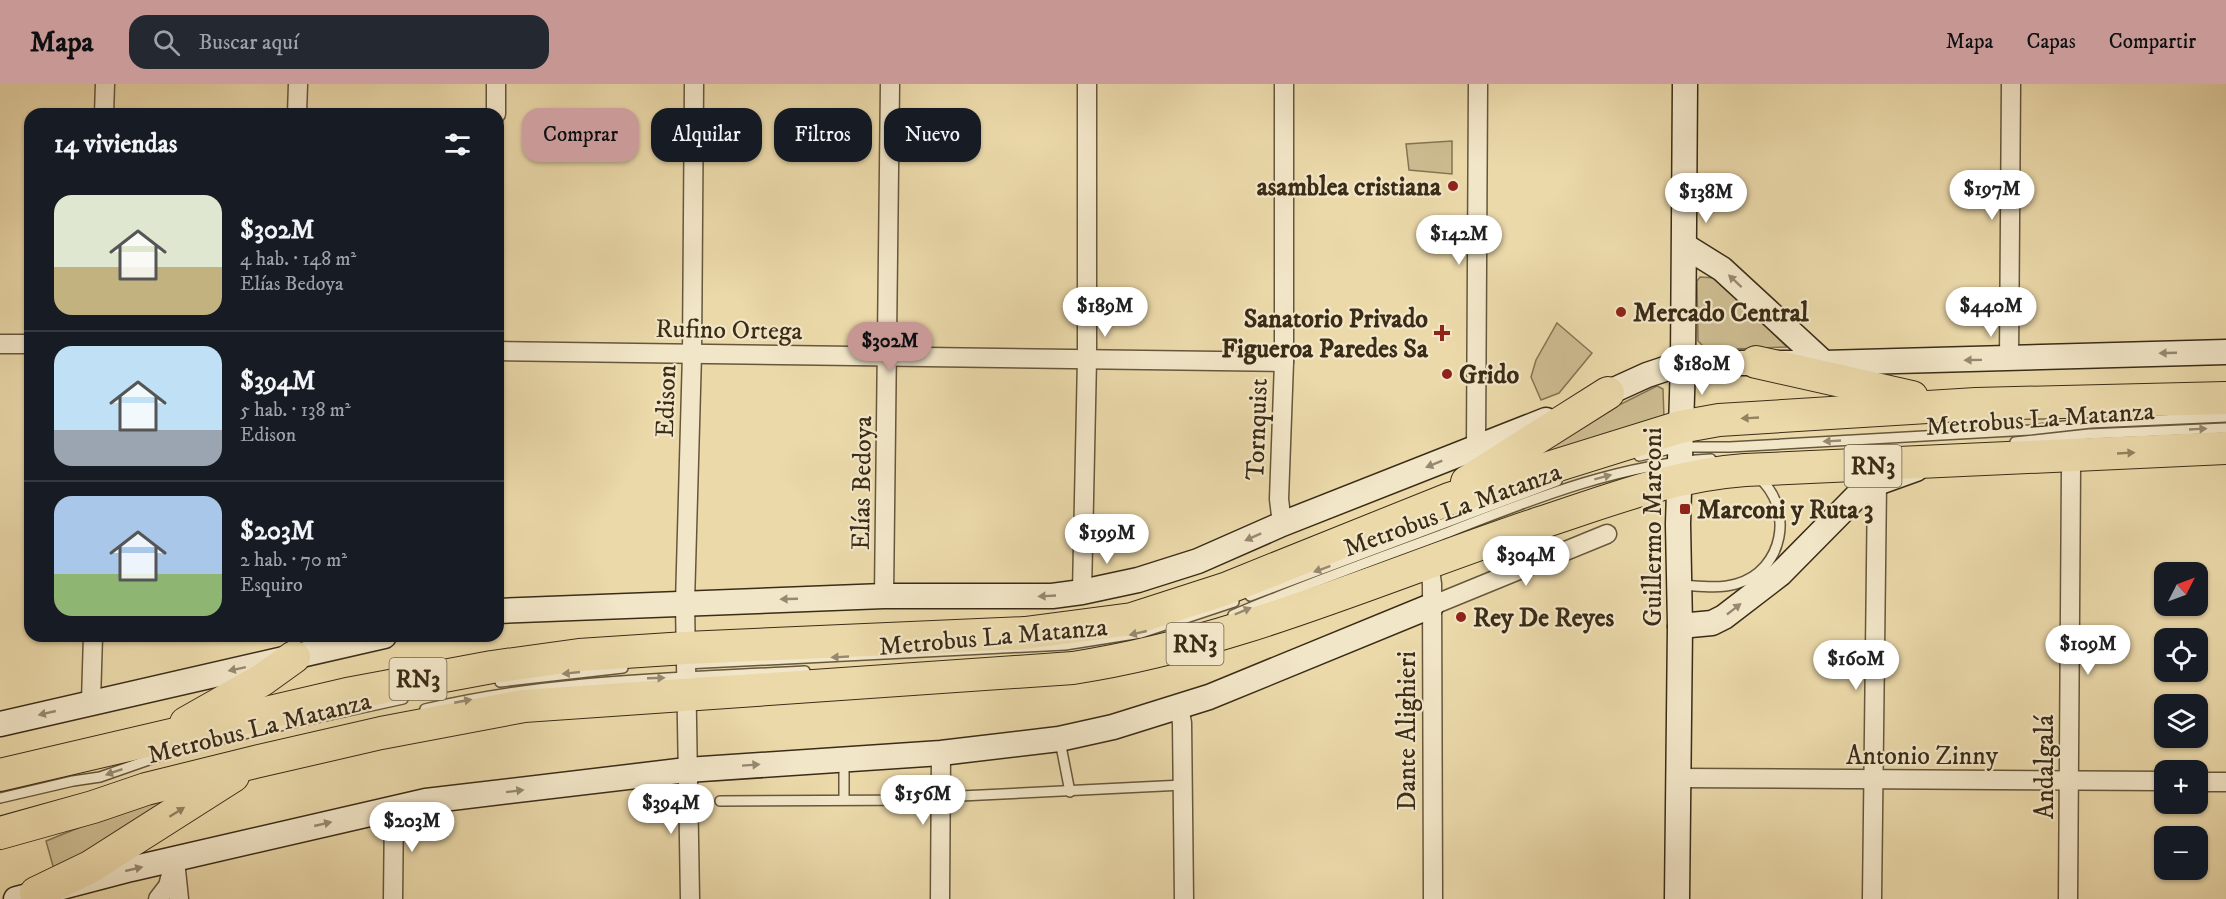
<!DOCTYPE html>
<html lang="es">
<meta charset="utf-8">
<style>
:root{--surface:#171b24;--page:#242831;--text:#f1f3f6;--muted:#9ea1a6;--line:#363941;--accent:#c59692}
body{margin:0;font-family:"IM FELL DW Pica",serif;background:var(--page);color:var(--text);height:100vh;display:flex;flex-direction:column;font-size:22px;white-space:nowrap}
*{box-sizing:border-box;margin:0}
p{font-size:20px;color:var(--muted)}
.icon{flex:none;width:33px;height:33px;fill:none;stroke:currentColor;stroke-width:2;stroke-linecap:round;stroke-linejoin:round}
.map{position:relative;flex:1;overflow:hidden}
.drawer{position:absolute;left:24px;top:24px;width:480px;height:534px;display:flex;flex-direction:column;background:var(--surface);border-radius:18px;box-shadow:0 2px 4px #0004}
.drawer>*{flex:none}
.hud{position:absolute;left:522px;top:24px;width:570px;height:54px;display:flex;gap:12px}
.needle{width:39px;rotate:48deg}
.controls{position:absolute;left:2154px;top:478px;display:grid;gap:12px}
.controls a{display:grid;place-items:center;width:54px;height:54px;border-radius:12px;background:var(--surface);box-shadow:0 2px 4px #0004;font-size:30px}
.price{position:absolute;translate:-50% -51px;padding:0 14px;border-radius:21px;background:#fff;color:#222;font-size:20px;line-height:39px;filter:drop-shadow(0 2px 3px #0008)}
.price::after{content:'';position:absolute;left:50%;top:36px;width:18px;height:14px;margin-left:-9px;background:inherit;clip-path:polygon(0 0,100% 0,50% 100%)}
.price.selected{background:var(--accent);color:#111}
ul{padding:0;list-style:none}
li{display:flex;align-items:center;gap:18px;height:150px;padding:0 30px}
li+li{border-top:2px solid var(--line)}
li span{display:grid;place-items:center;flex:none;width:168px;height:120px;border-radius:18px;color:#555}
li>.icon{margin-inline-start:auto}
span .icon{width:72px;height:72px;fill:#fffc;stroke-width:1}
li b{font-size:26px}
h2{display:flex;justify-content:space-between;align-items:center;height:72px;padding:0 30px;font-size:26px}
.chip{padding:0 21px;border-radius:18px;background:var(--surface);box-shadow:0 2px 4px #0004;font-size:21px;line-height:54px}
.chip.selected{background:var(--accent);color:#111}
header{display:flex;align-items:center;gap:36px;box-sizing:border-box;height:84px;padding:0 30px;background:var(--accent);color:#111}
header strong{font-size:28px}
nav{display:flex;gap:33px;margin-inline-start:auto;font-size:21px}
.search{width:420px;height:54px;background:var(--page);display:flex;align-items:center;gap:15px;box-sizing:border-box;padding:0 21px;border-radius:18px;color:var(--muted);font-size:22px}
.map>svg:first-child{display:block}
.green{fill:#cdbc91;stroke:#847454;stroke-width:1.5}
.lines{fill:none;stroke-linecap:round;stroke-linejoin:round}
.lane-casing{stroke:#66573c;stroke-width:12}
.street-casing{stroke:#66573c;stroke-width:21}
.secondary-casing{stroke:#3a2c17;stroke-width:27}
.highway-casing{stroke:#3a2c17;stroke-width:34}
.lane{stroke:#f2e6c8;stroke-width:9}
.street{stroke:#f2e6c8;stroke-width:18}
.secondary{stroke:#f2e6c8;stroke-width:24}
.highway{stroke:#ebd9aa;stroke-width:32}
.oneway{fill:#968970}
.oneway2{fill:#928260}
.poi-dot{fill:#8f2418;stroke:#f2e6c8;stroke-width:2}
.labels{text-anchor:middle;stroke-width:4.5;stroke-linejoin:round;paint-order:stroke}
.shield{fill:#f2e6c8;stroke:#71644c;stroke-width:1.5}
.shield-label{font-size:24px;font-weight:bold;fill:#3a2c17}
.poi-label{font-size:26px;font-weight:bold;fill:#3a2c17;stroke:#f2e6c8;text-anchor:start}
.street-label{font-size:26px;fill:#3a2c17;stroke:#f2e6c8}
</style>
<header>
<strong>Mapa</strong>
<div class="search"><svg class="icon" aria-label="search" viewBox="0 0 24 24"><circle cx="10" cy="10" r="6"/><path d="M15 15l6 6"/></svg>Buscar aquí</div>
<nav><a>Mapa</a><a>Capas</a><a>Compartir</a></nav>
</header>
<div class="map">
<svg width="2226" height="815" viewBox="0 0 2226 815">
<rect width="100%" height="100%" fill="#ebd9aa"/>
<filter id="stains"><feTurbulence type="fractalNoise" baseFrequency=".00333" numOctaves="4"/><feColorMatrix values="0 0 0 0 .2 0 0 0 0 .09 0 0 0 0 .02 0 0 0 .5 -.17"/></filter>
<radialGradient id="worn" r=".72"><stop offset=".6" stop-color="#630" stop-opacity="0"/><stop offset="1" stop-color="#630" stop-opacity=".3"/></radialGradient>
<!-- green -->
<g class="green">
<path d="M1452 57V90L1409 86 1406 60Z"/>
<path d="M1700 193 1716 194 1787 263 1707 266 1698 257 1697 197Z"/>
<path d="M1557 239 1592 269 1559 309 1541 316 1531 293 1536 276Z"/>
<path d="M1657 302 1663 305 1664 335 1503 387 1579 341Z"/>
<path d="M197 703 55 789 46 757 150 715Z"/>
</g>
<g class="lines">
<!-- lane casing -->
<g class="lane-casing">
<g id="lane">
<path d="M2015 358 2089 350 2226 344"/>
<path d="M1639 372 1679 363H1730L2030 346 2091 339 2226 333"/>
<path d="M1681 501C1699 502 1718 505 1736 500 1784 487 1795 424 1758 393"/>
<path d="M1250 512 1557 397"/>
<path d="M1233 531C1301 502 1371 477 1441 451 1528 417 1617 380 1711 375"/>
<path d="M685 580 1065 561 1141 549 1234 518"/>
<path d="M500 598 623 584"/>
<path d="M425 625C550 595 678 594 805 587"/>
<path d="M1060 657 1070 708"/>
<path d="M961 712 1183 701"/>
<path d="M0 714 73 697 100 693 189 662 403 615"/>
<path d="M844 715V676"/>
<path d="M720 717 941 716"/>
</g>
</g>
<!-- street casing -->
<g class="street-casing">
<g id="street">
<path d="M104 30 105 0"/>
<path d="M297 30 298 0"/>
<path d="M496 30V0"/>
<path d="M0 260H30"/>
<path d="M498 267 1284 278"/>
<path d="M2009 275 2011 0"/>
<path d="M1476 363 1478 0"/>
<path d="M2068 372 2071 385 2068 815"/>
<path d="M1282 440 1279 415 1284 278V0"/>
<path d="M1429 478 1432 500 1433 815"/>
<path d="M1082 508 1087 275V0"/>
<path d="M884 512 890 0"/>
<path d="M1431 522 1607 450"/>
<path d="M91 617 93 552"/>
<path d="M1179 623 1182 639 1184 815"/>
<path d="M1679 694 2164 697"/>
<path d="M2198 698H2226"/>
<path d="M176 786 179 815"/>
<path d="M158 815 168 802 175 775"/>
<path d="M393 815 394 724"/>
<path d="M690 815 685 519 692 270 694 0"/>
<path d="M940 815 941 669"/>
<path d="M1872 815 1877 399"/>
</g>
</g>
<!-- secondary casing -->
<g class="secondary-casing">
<g id="secondary">
<path d="M1685 162 1722 185 1824 279"/>
<path d="M1592 316 1647 291 1683 279H1824L2226 268"/>
<path d="M498 527 884 512H1052L1082 508 1138 496 1198 477 1282 440 1546 336"/>
<path d="M1680 542 1712 539 1724 533 1780 490 1857 412 1877 399 1916 385"/>
<path d="M0 640 384 552"/>
<path d="M16 815 131 785 426 717 687 686 941 669 1059 655 1113 643 1209 613 1431 522"/>
<path d="M1677 815 1680 542 1678 440 1683 279 1685 0"/>
</g>
</g>
<!-- highway casing -->
<g class="highway-casing">
<g id="highway">
<path d="M1756 278 1912 313"/>
<path d="M1467 398 1608 309"/>
<path d="M186 639 262 596 294 573"/>
<path d="M0 691 347 610 492 583 579 571 686 564 1025 549 1132 535 1225 505 1449 415 1680 343 1719 336 1976 320 2226 314"/>
<path d="M0 749 93 723 146 705 255 678 381 649 524 622 1073 584C1236 559 1384 491 1540 439 1607 417 1673 391 1745 386L2226 364"/>
<path d="M36 809 90 783 233 692"/>
</g>
</g>
<!-- lane -->
<use href="#lane" class="lane"/>
<!-- street -->
<use href="#street" class="street"/>
<!-- secondary -->
<use href="#secondary" class="secondary"/>
<!-- highway -->
<use href="#highway" class="highway"/>
</g>
<!-- one-way arrows -->
<defs><path id="oneway-solid" d="M-6-.8H1V-3.2L6.5 0L1 3.2V.8H-6Z" transform="scale(1.5)"/></defs>
<g class="oneway">
<use href="#oneway-solid" transform="translate(1735 197) rotate(-137)"/>
<use href="#oneway-solid" transform="translate(2168 269) rotate(178)"/>
<use href="#oneway-solid" transform="translate(1973 276) rotate(179)"/>
<use href="#oneway-solid" transform="translate(2198 345) rotate(-3)"/>
<use href="#oneway-solid" transform="translate(1832 357) rotate(177)"/>
<use href="#oneway-solid" transform="translate(1434 380) rotate(158)"/>
<use href="#oneway-solid" transform="translate(1603 393) rotate(-15)"/>
<use href="#oneway-solid" transform="translate(1253 453) rotate(156)"/>
<use href="#oneway-solid" transform="translate(1322 485) rotate(160)"/>
<use href="#oneway-solid" transform="translate(1047 512) rotate(177)"/>
<use href="#oneway-solid" transform="translate(789 515) rotate(178)"/>
<use href="#oneway-solid" transform="translate(1734 525) rotate(-38)"/>
<use href="#oneway-solid" transform="translate(1243 527) rotate(-23)"/>
<use href="#oneway-solid" transform="translate(1138 549) rotate(167)"/>
<use href="#oneway-solid" transform="translate(840 573) rotate(177)"/>
<use href="#oneway-solid" transform="translate(237 585) rotate(168)"/>
<use href="#oneway-solid" transform="translate(571 589) rotate(174)"/>
<use href="#oneway-solid" transform="translate(656 594) rotate(-2)"/>
<use href="#oneway-solid" transform="translate(463 617) rotate(-11)"/>
<use href="#oneway-solid" transform="translate(47 629) rotate(167)"/>
<use href="#oneway-solid" transform="translate(751 681) rotate(-4)"/>
<use href="#oneway-solid" transform="translate(114 688) rotate(161)"/>
<use href="#oneway-solid" transform="translate(515 707) rotate(-7)"/>
<use href="#oneway-solid" transform="translate(323 740) rotate(-13)"/>
<use href="#oneway-solid" transform="translate(134 785) rotate(-13)"/>
</g>
<g class="oneway2">
<use href="#oneway-solid" transform="translate(1750 334) rotate(177)"/>
<use href="#oneway-solid" transform="translate(2126 369) rotate(-3)"/>
<use href="#oneway-solid" transform="translate(177 728) rotate(-32)"/>
</g>
<!-- markers -->
<g class="poi-dot">
<circle cx="1453" cy="102" r="6"/>
<circle cx="1621" cy="228" r="6"/>
<path d="M1439 240h6v6h6v6h-6v6h-6v-6h-6v-6h6z"/>
<circle cx="1447" cy="290" r="6"/>
<rect x="1679" y="419" width="12" height="12" rx="3"/>
<circle cx="1461" cy="533" r="6"/>
</g>
<g class="labels">
<!-- shield labels -->
<g class="shield">
<rect x="1844.5" y="361" width="57" height="42" rx="4.5"/>
<rect x="1166.5" y="539" width="57" height="42" rx="4.5"/>
<rect x="389.5" y="574" width="57" height="42" rx="4.5"/>
</g>
<g class="shield-label">
<text x="1873" y="390">RN3</text>
<text x="1195" y="568">RN3</text>
<text x="418" y="603">RN3</text>
</g>
<!-- poi labels -->
<g class="poi-label">
<text x="1441" y="111" text-anchor="end">asamblea cristiana</text>
<text x="1633" y="237">Mercado Central</text>
<text x="1428" y="243" text-anchor="end">Sanatorio Privado<tspan x="1428" dy="30">Figueroa Paredes Sa</tspan></text>
<text x="1459" y="299">Grido</text>
<text x="1697" y="434">Marconi y Ruta 3</text>
<text x="1473" y="542">Rey De Reyes</text>
</g>
<!-- street labels -->
<g class="street-label">
<text transform="translate(729 245) rotate(1)" y="9">Rufino Ortega</text>
<text transform="translate(665 317) rotate(-88)" y="9">Edison</text>
<text transform="translate(2040 334) rotate(-4)" y="9">Metrobus La Matanza</text>
<text transform="translate(1256 345) rotate(-88)" y="9">Tornquist</text>
<text transform="translate(861 399) rotate(-89)" y="9">Elías Bedoya</text>
<text transform="translate(1452 425) rotate(-20)" y="9">Metrobus La Matanza</text>
<text transform="translate(1652 443) rotate(-90)" y="9">Guillermo Marconi</text>
<text transform="translate(993 552) rotate(-5)" y="9">Metrobus La Matanza</text>
<text transform="translate(259 643) rotate(-14)" y="9">Metrobus La Matanza</text>
<text transform="translate(1406 647) rotate(-90)" y="9">Dante Alighieri</text>
<text x="1922" y="680">Antonio Zinny</text>
<text transform="translate(2044 683) rotate(-90)" y="9">Andalgalá</text>
</g>
</g>
<rect width="100%" height="100%" filter="url(#stains)"/>
<rect width="100%" height="100%" fill="url(#worn)"/>
</svg>
<div class="controls">
<a><svg class="needle" viewBox="-14 -14 28 28"><path d="M0-13l5 13h-10z" fill="#e53935"/><path d="M0 13l5-13h-10z" fill="#9ea1a6"/></svg></a>
<a><svg class="icon" aria-label="locate" viewBox="0 0 24 24"><circle cx="12" cy="12" r="6"/><path d="M12 2v4M12 18v4M2 12h4M18 12h4"/></svg></a>
<a><svg class="icon" aria-label="layers" viewBox="0 0 24 24"><path d="M12 4l9 5-9 5-9-5zM3 14l9 5 9-5"/></svg></a>
<a>+</a>
<a>−</a>
</div>
<b class="price" style="left:1992px;top:137px">$197M</b>
<b class="price" style="left:1706px;top:140px">$138M</b>
<b class="price" style="left:1459px;top:182px">$142M</b>
<b class="price" style="left:1105px;top:254px">$189M</b>
<b class="price" style="left:1991px;top:254px">$440M</b>
<b class="price selected" style="left:890px;top:289px">$302M</b>
<b class="price" style="left:1702px;top:312px">$180M</b>
<b class="price" style="left:1107px;top:481px">$199M</b>
<b class="price" style="left:1526px;top:503px">$304M</b>
<b class="price" style="left:2088px;top:592px">$109M</b>
<b class="price" style="left:1856px;top:607px">$160M</b>
<b class="price" style="left:923px;top:742px">$156M</b>
<b class="price" style="left:671px;top:751px">$394M</b>
<b class="price" style="left:412px;top:769px">$203M</b>
<div class="hud">
<a class="chip selected">Comprar</a>
<a class="chip">Alquilar</a>
<a class="chip">Filtros</a>
<a class="chip">Nuevo</a>
</div>
<section class="drawer">
<h2>14 viviendas<svg class="icon" aria-label="filters" viewBox="0 0 24 24"><path d="M4 7h16M4 17h16"/><circle cx="9" cy="7" r="2"/><circle cx="15" cy="17" r="2"/></svg></h2>
<ul>
<li><span style="background:linear-gradient(#dfe7d0 60%,#c2b280 0)"><svg class="icon" aria-label="home" viewBox="0 0 24 24"><path d="M3 11l9-7 9 7M6 9v11h12V9"/></svg></span><div><b>$302M</b><p>4 hab. · 148 m²</p><p>Elías Bedoya</p></div></li>
<li><span style="background:linear-gradient(#bfe0f5 70%,#9aa5b1 0)"><svg class="icon" aria-label="home" viewBox="0 0 24 24"><path d="M3 11l9-7 9 7M6 9v11h12V9"/></svg></span><div><b>$394M</b><p>5 hab. · 138 m²</p><p>Edison</p></div></li>
<li><span style="background:linear-gradient(#a9c7e8 65%,#8fb573 0)"><svg class="icon" aria-label="home" viewBox="0 0 24 24"><path d="M3 11l9-7 9 7M6 9v11h12V9"/></svg></span><div><b>$203M</b><p>2 hab. · 70 m²</p><p>Esquiro</p></div></li>
</ul>
</section>
</div>
